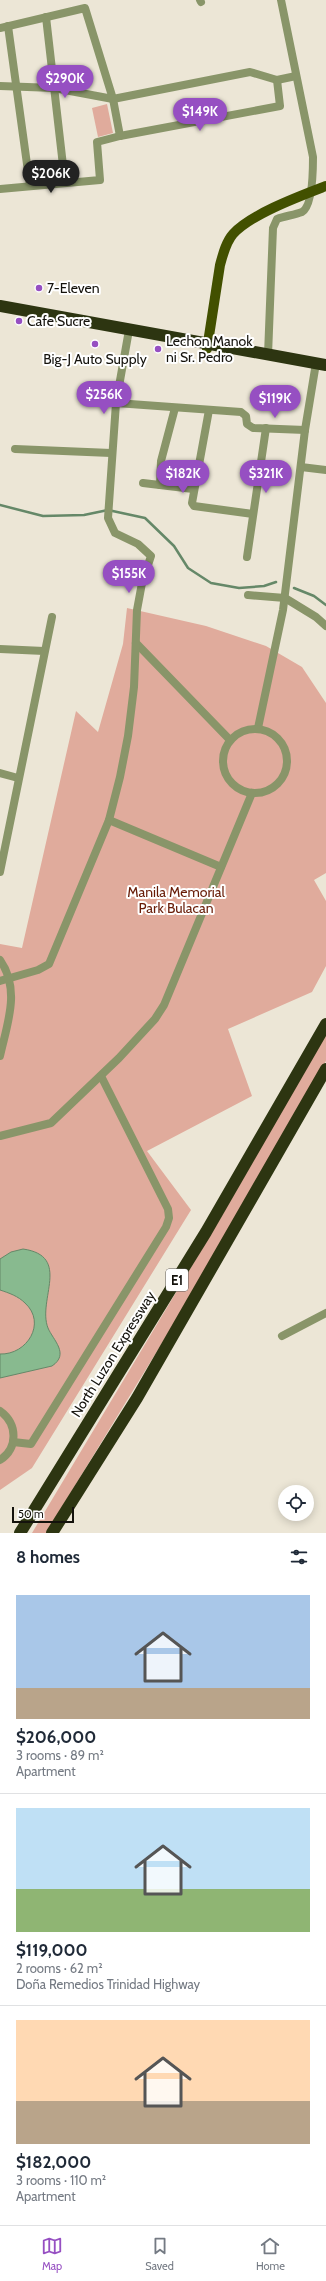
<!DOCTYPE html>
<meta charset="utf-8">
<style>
:root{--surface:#fff;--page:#f2f2f3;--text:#1f2937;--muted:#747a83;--line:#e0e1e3;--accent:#964fc2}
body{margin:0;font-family:Cabin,sans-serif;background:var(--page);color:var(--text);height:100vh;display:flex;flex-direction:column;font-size:15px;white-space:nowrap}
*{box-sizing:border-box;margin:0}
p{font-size:13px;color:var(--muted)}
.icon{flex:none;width:22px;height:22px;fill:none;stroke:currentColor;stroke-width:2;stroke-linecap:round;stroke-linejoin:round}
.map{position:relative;height:1533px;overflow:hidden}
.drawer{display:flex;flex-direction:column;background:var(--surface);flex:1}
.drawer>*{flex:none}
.buttons{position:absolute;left:278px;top:1485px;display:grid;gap:8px}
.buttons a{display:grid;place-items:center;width:36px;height:36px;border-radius:50%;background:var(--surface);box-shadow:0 2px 10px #0003;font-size:20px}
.scale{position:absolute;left:12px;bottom:10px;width:62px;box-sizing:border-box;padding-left:4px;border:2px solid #14120c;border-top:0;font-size:11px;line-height:14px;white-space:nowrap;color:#14120c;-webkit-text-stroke:3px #fff;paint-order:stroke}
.price{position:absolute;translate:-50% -34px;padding:0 9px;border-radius:14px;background:var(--accent);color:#fff;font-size:13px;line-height:26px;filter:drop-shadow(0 1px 2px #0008)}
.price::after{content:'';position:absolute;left:50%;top:24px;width:12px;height:9px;margin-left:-6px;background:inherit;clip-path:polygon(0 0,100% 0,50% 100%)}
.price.on{background:#222;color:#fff}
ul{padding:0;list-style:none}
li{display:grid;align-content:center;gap:8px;height:212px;padding:0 16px}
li+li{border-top:1px solid var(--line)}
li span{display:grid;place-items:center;height:124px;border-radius:0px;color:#555}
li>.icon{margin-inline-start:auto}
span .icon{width:72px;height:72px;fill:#fffc;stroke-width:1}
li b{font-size:17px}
h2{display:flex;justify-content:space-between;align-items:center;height:48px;padding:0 16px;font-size:17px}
.tabs{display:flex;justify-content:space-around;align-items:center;height:56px;border-top:1px solid var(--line);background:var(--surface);font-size:11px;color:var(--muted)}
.tabs a{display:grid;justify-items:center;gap:2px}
.tabs .on{color:var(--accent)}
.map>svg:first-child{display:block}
.green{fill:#e0ab9c}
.water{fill:#88ba8f;stroke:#658868}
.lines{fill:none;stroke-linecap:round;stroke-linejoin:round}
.stream{stroke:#658868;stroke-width:2.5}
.street{stroke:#899569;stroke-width:8}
.primary{stroke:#425000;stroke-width:10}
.highway{stroke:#2d3511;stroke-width:12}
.poi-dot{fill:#964fc2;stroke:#fff;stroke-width:1.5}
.labels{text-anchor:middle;stroke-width:4;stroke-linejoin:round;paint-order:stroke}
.shield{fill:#fff;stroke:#5a5955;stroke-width:1}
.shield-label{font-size:13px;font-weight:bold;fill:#14120c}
.poi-label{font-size:14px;fill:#14120c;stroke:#fff;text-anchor:start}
.park-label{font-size:14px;fill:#681c07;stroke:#fff}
.street-label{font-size:14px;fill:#14120c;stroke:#fff}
</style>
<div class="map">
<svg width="326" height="1533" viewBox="0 0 326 1533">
<rect width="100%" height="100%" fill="#ece6d6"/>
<!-- green -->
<g class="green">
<path d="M107 104 113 133 98 137 92 108Z"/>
<path d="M127 608 206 626 266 646 302 667 326 703V873L314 880 326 901V966L312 992 228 1029 252 1096 147 1151 191 1210 32 1468 0 1490V944L22 948 76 711 98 732 123 644Z"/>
<path d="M326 1033V1061L256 1189 46 1533H32L220 1219Z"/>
</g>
<!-- water -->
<path class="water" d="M23 1249C72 1256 37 1300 48 1328 53 1340 70 1354 52 1366L0 1378V1354C27 1355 47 1323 25 1303 18 1296 9 1293 0 1290V1259L11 1252Z"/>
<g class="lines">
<!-- stream -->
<g class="stream">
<path d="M0 505 43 516 84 515 108 510 145 518 174 546 188 568 211 583 239 588 264 586 276 582"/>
<path d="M294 588 314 596 326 605"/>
</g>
<!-- street -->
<g class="street">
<path d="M200 0 201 2"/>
<path d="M46 17 65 183"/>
<path d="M8 26 30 186"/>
<path d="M0 28 85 8 113 99 120 136"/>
<path d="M0 86 54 88 113 99 250 72 277 80 296 76"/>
<path d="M0 189 100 180 97 142 120 136 280 106 277 80"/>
<path d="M268 355 273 228 277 219C285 216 294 215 302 212 313 206 313 169 313 157L281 0"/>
<path d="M116 403 241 412 246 416 247 424 253 428 305 430"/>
<path d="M209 410 192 503 194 506 253 514"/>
<path d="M15 449 111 453"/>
<path d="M301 467 326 470"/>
<path d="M143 483 193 489"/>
<path d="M160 485 161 461 175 408"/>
<path d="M247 557 266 428"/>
<path d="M248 595 285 598 316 617 326 626"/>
<path d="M136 643 230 740"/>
<path d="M0 649 44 651"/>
<path d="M258 728 283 610 305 430 316 363"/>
<circle cx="255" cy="761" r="32"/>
<path d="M0 773 18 778"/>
<path d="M109 820 221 867"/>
<path d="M0 872 52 617"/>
<path d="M0 960C21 990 7 1024 0 1056"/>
<path d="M0 981 38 970 49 964 109 820 120 777 128 736 134 687 137 610 142 583 151 556 138 544 115 533 108 518 116 403 129 330"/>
<path d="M0 1136 51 1123 119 1058 155 1019 164 1005 252 793"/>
<path d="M282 1336 326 1313"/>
<path d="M0 1411C18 1424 18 1448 0 1460"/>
<path d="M13 1442 31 1444 166 1227 169 1218 168 1209 101 1076"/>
</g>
<!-- primary -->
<path class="primary" d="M207 349 220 265C223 254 226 242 233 234 251 214 300 196 326 186"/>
<!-- highway -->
<g class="highway">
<path d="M0 306 326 365"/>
<path d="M20 1533 206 1232 326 1024"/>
<path d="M52 1533 137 1398 326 1069"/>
</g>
</g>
<!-- markers -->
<g class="poi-dot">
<circle cx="39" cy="288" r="4"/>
<circle cx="19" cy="321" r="4"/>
<circle cx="95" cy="344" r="4"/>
<circle cx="158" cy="349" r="4"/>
</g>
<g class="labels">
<!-- shield labels -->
<rect class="shield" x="166" y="1269" width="22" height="22" rx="3"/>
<g class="shield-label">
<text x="177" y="1285">E1</text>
</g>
<!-- poi labels -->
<g class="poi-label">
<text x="47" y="293">7-Eleven</text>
<text x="27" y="326">Cafe Sucre</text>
<text x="166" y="346">Lechon Manok<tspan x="166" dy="16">ni Sr. Pedro</tspan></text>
<text x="95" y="364" text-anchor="middle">Big-J Auto Supply</text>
</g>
<!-- park labels -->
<g class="park-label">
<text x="176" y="897">Manila Memorial<tspan x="176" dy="16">Park Bulacan</tspan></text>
</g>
<!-- street labels -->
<g class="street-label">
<text transform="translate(113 1354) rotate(-58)" y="5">North Luzon Expressway</text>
</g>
</g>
</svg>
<div class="buttons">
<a><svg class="icon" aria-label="locate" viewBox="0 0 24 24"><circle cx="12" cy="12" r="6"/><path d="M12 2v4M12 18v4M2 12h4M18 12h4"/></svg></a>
</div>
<div class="scale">50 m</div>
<b class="price" style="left:65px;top:99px">$290K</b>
<b class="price" style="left:200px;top:132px">$149K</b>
<b class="price on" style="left:51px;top:194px">$206K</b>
<b class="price" style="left:104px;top:415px">$256K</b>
<b class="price" style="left:275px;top:419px">$119K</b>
<b class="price" style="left:183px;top:494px">$182K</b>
<b class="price" style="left:266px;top:494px">$321K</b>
<b class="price" style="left:129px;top:594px">$155K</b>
</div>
<section class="drawer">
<h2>8 homes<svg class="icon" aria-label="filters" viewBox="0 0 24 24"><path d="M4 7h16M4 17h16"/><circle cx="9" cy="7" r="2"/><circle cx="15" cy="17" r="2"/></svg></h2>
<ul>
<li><span style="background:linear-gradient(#a9c7e8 75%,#b9a48a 0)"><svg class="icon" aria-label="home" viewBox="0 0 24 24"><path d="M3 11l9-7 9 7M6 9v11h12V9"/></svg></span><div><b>$206,000</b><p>3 rooms · 89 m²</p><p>Apartment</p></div></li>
<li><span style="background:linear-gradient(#bfe0f5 65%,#8fb573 0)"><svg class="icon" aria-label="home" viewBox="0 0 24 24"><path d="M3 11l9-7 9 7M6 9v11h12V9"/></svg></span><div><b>$119,000</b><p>2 rooms · 62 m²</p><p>Doña Remedios Trinidad Highway</p></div></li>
<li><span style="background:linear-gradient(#ffd9b3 65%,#b9a48a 0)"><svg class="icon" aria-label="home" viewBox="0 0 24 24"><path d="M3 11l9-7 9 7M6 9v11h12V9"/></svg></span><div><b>$182,000</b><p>3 rooms · 110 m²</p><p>Apartment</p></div></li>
</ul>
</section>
<nav class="tabs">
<a class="on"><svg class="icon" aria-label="map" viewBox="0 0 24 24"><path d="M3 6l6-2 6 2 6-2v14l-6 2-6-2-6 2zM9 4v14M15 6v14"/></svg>Map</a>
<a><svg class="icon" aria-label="saved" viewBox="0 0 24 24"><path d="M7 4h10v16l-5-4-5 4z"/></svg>Saved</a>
<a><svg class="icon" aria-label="home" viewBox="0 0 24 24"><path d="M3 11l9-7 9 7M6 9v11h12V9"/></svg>Home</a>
</nav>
